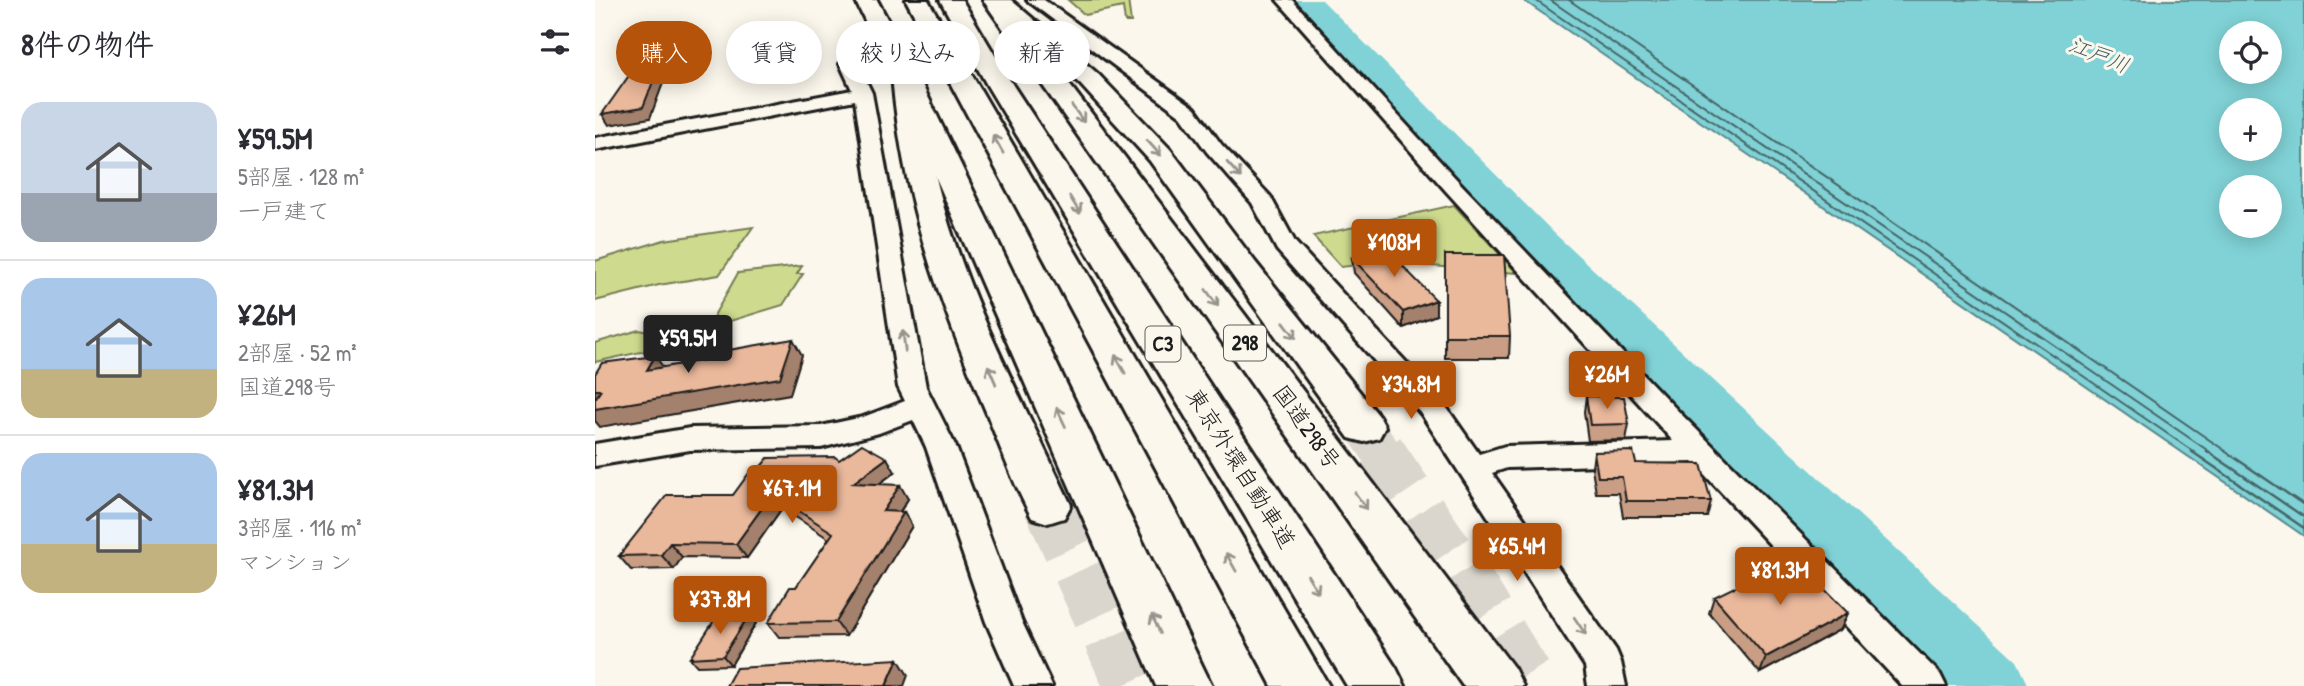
<!DOCTYPE html>
<html lang="ja">
<meta charset="utf-8">
<style>
:root{--surface:#fff;--page:#f2f2f3;--text:#2b2b33;--muted:#7c7c81;--line:#e1e1e2;--accent:#b45309}
body{margin:0;font-family:"Patrick Hand","Klee One",sans-serif;background:var(--page);color:var(--text);height:100vh;display:flex;flex-direction:column;font-size:26px;white-space:nowrap}
*{box-sizing:border-box;margin:0}
p{font-size:23px;color:var(--muted)}
.icon{flex:none;width:38px;height:38px;fill:none;stroke:currentColor;stroke-width:2;stroke-linecap:round;stroke-linejoin:round}
.map{position:relative;flex:1;overflow:hidden}
.drawer{display:flex;flex-direction:column;background:var(--surface);width:595px}
.drawer>*{flex:none}
.hud{position:absolute;left:21px;top:21px;width:665px;height:63px;display:flex;gap:14px}
.controls{position:absolute;left:1624px;top:21px;display:grid;gap:14px}
.controls a{display:grid;place-items:center;width:63px;height:63px;border-radius:50%;background:var(--surface);box-shadow:0 4px 18px #0003;font-size:35px}
.price{position:absolute;translate:-50% -60px;padding:0 16px;border-radius:7px;background:var(--accent);color:#fff;font-size:23px;line-height:46px;filter:drop-shadow(0 2px 4px #0008)}
.price::after{content:'';position:absolute;left:50%;top:42px;width:21px;height:16px;margin-left:-10px;background:inherit;clip-path:polygon(0 0,100% 0,50% 100%)}
.price.on{background:#222;color:#fff}
ul{padding:0;list-style:none}
li{display:flex;align-items:center;gap:21px;height:175px;padding:0 21px}
li+li{border-top:2px solid var(--line)}
li span{display:grid;place-items:center;flex:none;width:196px;height:140px;border-radius:21px;color:#555}
li>.icon{margin-inline-start:auto}
span .icon{width:84px;height:84px;fill:#fffc;stroke-width:1}
li b{font-size:30px}
h2{display:flex;justify-content:space-between;align-items:center;height:84px;padding:0 21px;font-size:30px}
.tag{padding:0 24px;border-radius:32px;background:var(--surface);box-shadow:0 4px 18px #0003;font-size:24px;line-height:63px}
.tag.on{background:var(--accent);color:#fff}
main{display:flex;flex:1;min-height:0}
.map>svg:first-child{display:block}
.green{fill:#cedb8e;stroke:#757c55;stroke-width:2}
.water{fill:#80d2d6;stroke:#58898c;stroke-width:2;fill-rule:evenodd}
.lines{fill:none;stroke-linecap:round;stroke-linejoin:round}
.shore-far1{stroke:#446566;stroke-width:2}
.shore{stroke:#446566;stroke-width:2.5}
.river{fill:#80d2d6;fill-rule:evenodd}
.motorway-tunnel-far1{stroke:#dad6cd;stroke-width:39;stroke-dasharray:39 19;stroke-linecap:butt}
.motorway-tunnel{stroke:#dad6cd;stroke-width:49;stroke-dasharray:49 24;stroke-linecap:butt}
.minor-casing{stroke:#1c1c1c;stroke-width:6}
.trunk-casing{stroke:#1c1c1c;stroke-width:6}
.motorway-casing{stroke:#1c1c1c;stroke-width:6}
.minor{fill:#fbf7ec;fill-rule:evenodd}
.trunk{fill:#fbf7ec;fill-rule:evenodd}
.motorway{fill:#fbf7ec;fill-rule:evenodd}
.wall{fill:#c99e85;stroke:#1c1c1c;stroke-width:2}
.shaded-wall{fill:#a4816c;stroke:#1c1c1c;stroke-width:2}
.building{fill:#eab89b;stroke:#1c1c1c;stroke-width:2}
.oneway{stroke:#97948e}
.labels{text-anchor:middle;stroke-width:6;stroke-linejoin:round;paint-order:stroke}
.far-water-label{font-size:21px;font-style:italic;fill:#3f5c5d;stroke:#fbf7ec}
.shield{fill:#fbf7ec;stroke:#5f5e5a;stroke-width:2}
.shield-label{font-size:21px;font-weight:bold;fill:#1c1c1c}
.street-label{font-size:23px;fill:#1c1c1c;stroke:#fbf7ec}
</style>
<main>
<section class="drawer">
<h2>8件の物件<svg class="icon" aria-label="filters" viewBox="0 0 24 24"><path d="M4 7h16M4 17h16"/><circle cx="9" cy="7" r="2"/><circle cx="15" cy="17" r="2"/></svg></h2>
<ul>
<li><span style="background:linear-gradient(#c9d6e8 65%,#9aa5b1 0)"><svg class="icon" aria-label="home" viewBox="0 0 24 24"><path d="M3 11l9-7 9 7M6 9v11h12V9"/></svg></span><div><b>¥59.5M</b><p>5部屋 · 128 m²</p><p>一戸建て</p></div></li>
<li><span style="background:linear-gradient(#a9c7e8 65%,#c2b280 0)"><svg class="icon" aria-label="home" viewBox="0 0 24 24"><path d="M3 11l9-7 9 7M6 9v11h12V9"/></svg></span><div><b>¥26M</b><p>2部屋 · 52 m²</p><p>国道298号</p></div></li>
<li><span style="background:linear-gradient(#a9c7e8 65%,#c2b280 0)"><svg class="icon" aria-label="home" viewBox="0 0 24 24"><path d="M3 11l9-7 9 7M6 9v11h12V9"/></svg></span><div><b>¥81.3M</b><p>3部屋 · 116 m²</p><p>マンション</p></div></li>
</ul>
</section>
<div class="map">
<svg width="1709" height="686" viewBox="0 0 1709 686">
<rect width="100%" height="100%" fill="#fbf7ec"/>
<filter id="ink" filterUnits="userSpaceOnUse"><feTurbulence type="fractalNoise" baseFrequency=".0143" numOctaves="2"/><feDisplacementMap in="SourceGraphic" scale="14" xChannelSelector="R" yChannelSelector="G"/><feConvolveMatrix kernelMatrix="1 2 1 2 8 2 1 2 1" color-interpolation-filters="sRGB"/></filter>
<g filter="url(#ink)">
<!-- green -->
<g class="green">
<path d="M473 0H533L536 22H530L528 7 490 15Z"/>
<path d="M859 205 922 273 787 262 746 267 718 236Z"/>
<path d="M158 227 124 275 64 285 0 301V261L69 240Z"/>
<path d="M207 266 202 274H208L188 305 112 328 143 273Z"/>
<path d="M99 327 92 342 0 362V343L44 330 67 334Z"/>
</g>
<!-- water -->
<path class="water" d="M928 0H1709V536ZM1636 33H1675V72H1636ZM1636 110H1675V149H1636ZM1636 187H1675V226H1636Z"/>
<g class="lines">
<!-- shore-far1 -->
<g class="shore-far1">
<path d="M940 0 1599 452"/>
<path d="M955 0 1615 452"/>
<path d="M974 0 1632 452"/>
</g>
<!-- shore -->
<g class="shore">
<path d="M1596 451 1709 528"/>
<path d="M1612 451 1709 517"/>
<path d="M1630 451 1709 505"/>
</g>
<!-- river -->
<path class="river" d="M695 0H727L959 233 1422 661 1434 686H1343L925 253Z"/>
<!-- motorway-tunnel-far1 -->
<path class="motorway-tunnel-far1" d="M769 427 786 452"/>
<!-- motorway-tunnel -->
<g class="motorway-tunnel">
<path d="M785 451 883 595 939 686"/>
<path d="M453 505 534 686"/>
</g>
<!-- minor casing -->
<g class="minor-casing">
<g id="minor">
<path d="M432 0H449L600 108 626 144 675 196 700 242 847 401 884 454 910 446 1078 441 851 191 682 0H697L865 183 1085 413 1345 674 1351 686H1307L1098 462 912 468 897 473 1021 650 1026 662 1031 686H993L990 666 827 415 682 250 657 203 612 152 586 116Z"/>
<path d="M289 34 295 36 297 39 295 42 263 64 277 93 331 387 361 447 427 622 457 686H419L391 622 331 447 318 420 284 433 226 448 95 450 0 466V444L95 428 226 426 268 417 310 401 303 387 260 100 0 150V138L257 90 245 64 254 52Z"/>
</g>
</g>
<!-- trunk casing -->
<g class="trunk-casing">
<g id="trunk">
<path d="M260 0H282L323 76 617 686H561L297 76Z"/>
<path d="M388 0H410L919 668 928 686H868Z"/>
</g>
</g>
<!-- motorway casing -->
<g class="motorway-casing">
<g id="motorway">
<path d="M311 0H333L734 686H677Z"/>
<path d="M345 0H367L419 87 801 668 810 686H752L393 87Z"/>
<path d="M392 0H416L503 74 575 149 661 263 784 416 790 427 784 438 769 442 754 438 555 161 485 84Z"/>
<path d="M310 68 319 71 323 76C328 113 334 150 343 186 371 297 428 401 476 505L469 518 453 523 437 518C419 485 406 449 392 414 343 299 308 202 297 76L301 71Z"/>
</g>
</g>
<!-- minor -->
<use href="#minor" class="minor"/>
<!-- trunk -->
<use href="#trunk" class="trunk"/>
<!-- motorway -->
<use href="#motorway" class="motorway"/>
</g>
<!-- wall -->
<g class="wall">
<path d="M850 255 915 336 914 358H850Z"/>
<path d="M757 258 841 315 808 328 759 273Z"/>
<path d="M991 396 1034 424 1031 440 993 441 989 412Z"/>
<path d="M999 452 1041 463 1116 501 1112 517H1028L1024 493H1001L997 468Z"/>
<path d="M244 460 300 472 284 484 313 499 305 512H309L317 526 251 636 184 637 173 623 201 587 234 539 187 508 152 558 87 557 79 569 36 570 24 556 138 495 164 469Z"/>
<path d="M1119 597 1253 613 1246 629 1165 673 1114 613Z"/>
<path d="M161 623 136 665 102 666 95 658Z"/>
</g>
<!-- shaded-wall -->
<g class="shaded-wall">
<path d="M65 64 71 75 55 118 14 125 7 114Z"/>
<path d="M841 300V315L808 328V312Z"/>
<path d="M198 339 207 355 195 394 5 427 0 421V409Z"/>
<path d="M60 356 72 372 52 370Z"/>
<path d="M0 390H6L0 407Z"/>
<path d="M292 458 300 472 266 497 258 483Z"/>
<path d="M305 485 313 499 296 525 288 511Z"/>
<path d="M177 494 187 508 152 558 141 544Z"/>
<path d="M309 512 317 526 251 636 241 622Z"/>
<path d="M75 543 87 557 79 569 66 555Z"/>
<path d="M1253 613 1246 629 1165 673 1171 657Z"/>
<path d="M154 615 161 623 136 665 128 656Z"/>
<path d="M303 659 313 675 309 686H291Z"/>
</g>
<!-- building -->
<g class="building">
<path d="M65 64 48 107 7 114 40 67Z"/>
<path d="M789 247 841 300 808 312 757 258Z"/>
<path d="M850 255H909L915 336H850Z"/>
<path d="M198 339 185 378 0 409V399L6 390H0V374L7 363 60 356 52 370 132 356 134 350Z"/>
<path d="M991 396 1029 397 1034 424 995 425Z"/>
<path d="M267 444 292 458 258 483 305 485 288 511 309 512 241 622 173 623 195 587H201L238 533 177 494 141 544 75 543 66 555 24 556 72 495H138L157 469H164L173 458 240 457 244 460Z"/>
<path d="M1038 451 1041 463 1106 464 1116 501H1031L1027 477H1003L999 452Z"/>
<path d="M1199 558 1253 613 1171 657 1119 597Z"/>
<path d="M154 615 128 656 95 658 122 616Z"/>
<path d="M303 659 291 686H131L141 668Z"/>
</g>
<!-- one-way arrows -->
<defs><path id="oneway-shaft" d="M-6 0H5M1.5-3L5.5 0L1.5 3" fill="none" stroke-width="1.6" stroke-linecap="round" stroke-linejoin="round" transform="scale(1.75)"/></defs>
<g class="oneway">
<use href="#oneway-shaft" transform="translate(483 114) rotate(54)"/>
<use href="#oneway-shaft" transform="translate(403 144) rotate(-119)"/>
<use href="#oneway-shaft" transform="translate(559 148) rotate(48)"/>
<use href="#oneway-shaft" transform="translate(639 170) rotate(48)"/>
<use href="#oneway-shaft" transform="translate(480 205) rotate(58)"/>
<use href="#oneway-shaft" transform="translate(617 298) rotate(54)"/>
<use href="#oneway-shaft" transform="translate(695 330) rotate(53)"/>
<use href="#oneway-shaft" transform="translate(309 341) rotate(-97)"/>
<use href="#oneway-shaft" transform="translate(525 364) rotate(-119)"/>
<use href="#oneway-shaft" transform="translate(397 375) rotate(-113)"/>
<use href="#oneway-shaft" transform="translate(466 417) rotate(-115)"/>
<use href="#oneway-shaft" transform="translate(766 501) rotate(54)"/>
<use href="#oneway-shaft" transform="translate(636 562) rotate(-119)"/>
<use href="#oneway-shaft" transform="translate(718 584) rotate(58)"/>
<use href="#oneway-shaft" transform="translate(561 624) rotate(-115)"/>
<use href="#oneway-shaft" transform="translate(985 626) rotate(56)"/>
</g>
</g>
<g class="labels">
<!-- far-water labels -->
<g class="far-water-label">
<text transform="translate(1504 55) rotate(22)" y="7">江戸川</text>
</g>
<!-- shield labels -->
<g class="shield">
<rect x="629" y="325.5" width="42" height="35" rx="5"/>
<rect x="550.5" y="326.5" width="35" height="35" rx="5"/>
</g>
<g class="shield-label">
<text x="650" y="350">298</text>
<text x="568" y="351">C3</text>
</g>
<!-- street labels -->
<g class="street-label">
<text transform="translate(712 427) rotate(54)" y="8">国道298号</text>
<text transform="translate(646 468) rotate(58)" y="8">東京外環自動車道</text>
</g>
</g>
</svg>
<div class="controls">
<a><svg class="icon" aria-label="locate" viewBox="0 0 24 24"><circle cx="12" cy="12" r="6"/><path d="M12 2v4M12 18v4M2 12h4M18 12h4"/></svg></a>
<a>+</a>
<a>−</a>
</div>
<b class="price" style="left:799px;top:279px">¥108M</b>
<b class="price on" style="left:93px;top:375px">¥59.5M</b>
<b class="price" style="left:1012px;top:411px">¥26M</b>
<b class="price" style="left:816px;top:421px">¥34.8M</b>
<b class="price" style="left:197px;top:525px">¥67.1M</b>
<b class="price" style="left:922px;top:583px">¥65.4M</b>
<b class="price" style="left:1185px;top:607px">¥81.3M</b>
<b class="price" style="left:125px;top:636px">¥37.8M</b>
<div class="hud">
<a class="tag on">購入</a>
<a class="tag">賃貸</a>
<a class="tag">絞り込み</a>
<a class="tag">新着</a>
</div>
</div>
</main>
